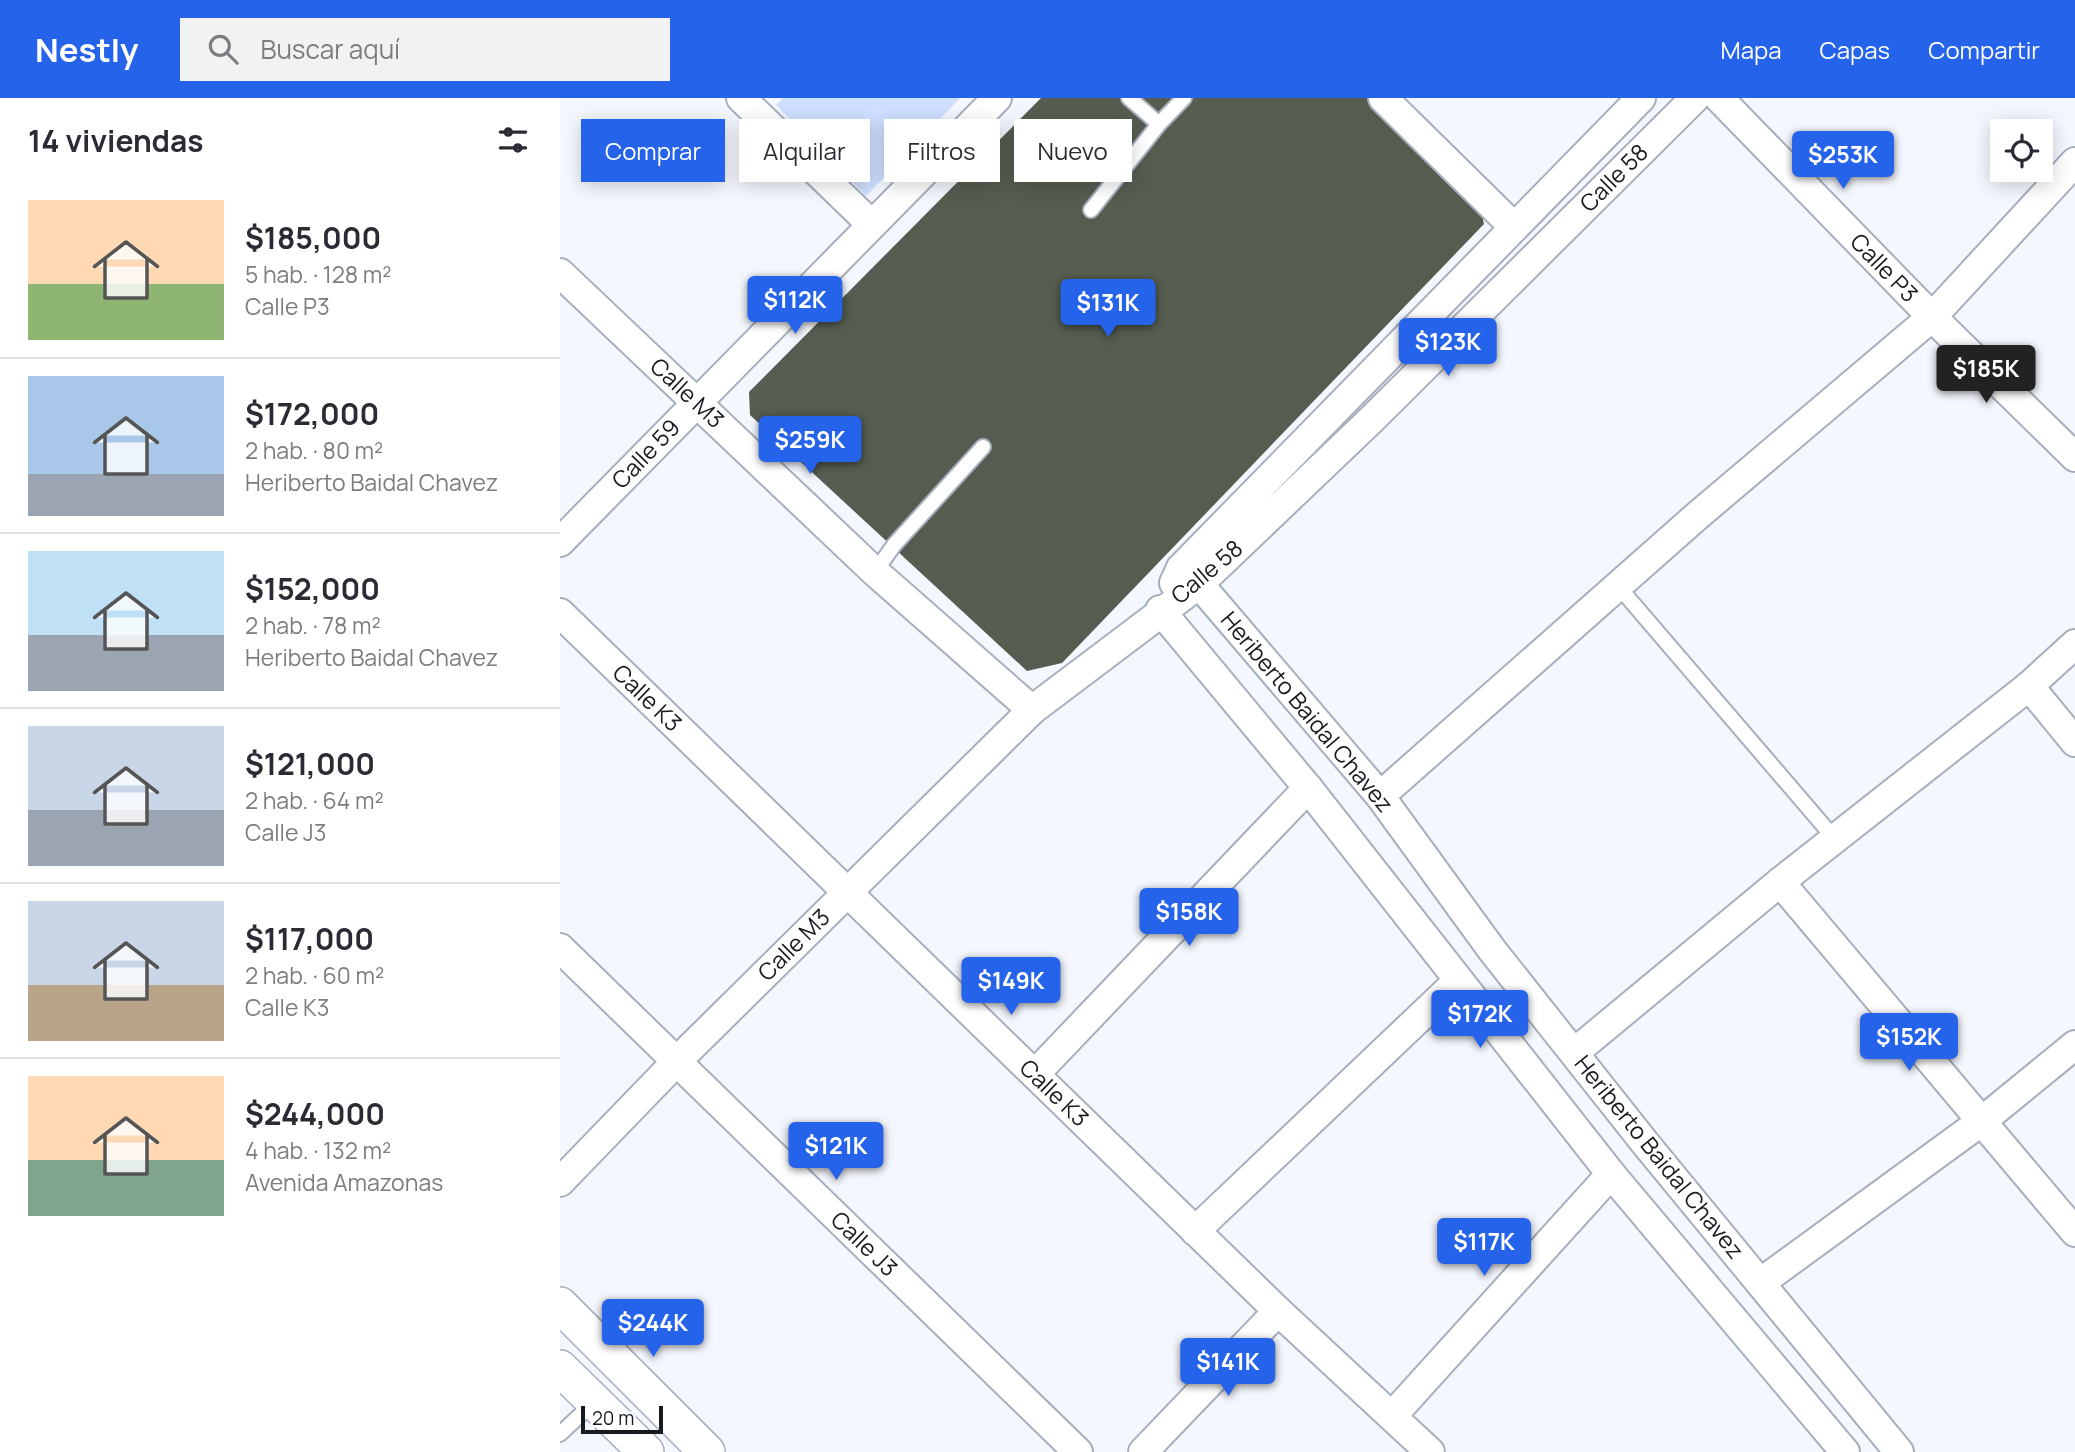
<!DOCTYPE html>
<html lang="es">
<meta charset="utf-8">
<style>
:root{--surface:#fff;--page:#f2f2f3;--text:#2b2b33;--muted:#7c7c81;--line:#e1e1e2;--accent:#2563eb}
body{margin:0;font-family:Manrope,sans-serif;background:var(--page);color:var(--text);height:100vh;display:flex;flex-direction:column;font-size:26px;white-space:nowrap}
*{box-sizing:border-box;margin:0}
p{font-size:23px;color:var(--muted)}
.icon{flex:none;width:38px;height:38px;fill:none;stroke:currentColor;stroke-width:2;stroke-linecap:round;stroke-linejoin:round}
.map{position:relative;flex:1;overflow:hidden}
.side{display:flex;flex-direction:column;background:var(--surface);width:560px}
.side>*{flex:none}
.hud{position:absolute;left:21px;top:21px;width:665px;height:63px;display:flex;gap:14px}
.fabs{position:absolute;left:1430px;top:21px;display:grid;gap:14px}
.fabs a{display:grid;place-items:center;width:63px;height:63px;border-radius:0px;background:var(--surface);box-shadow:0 4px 18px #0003;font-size:35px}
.scale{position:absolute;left:21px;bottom:18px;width:82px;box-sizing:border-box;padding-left:7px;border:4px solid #171a1f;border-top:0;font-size:19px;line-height:24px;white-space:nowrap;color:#171a1f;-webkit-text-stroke:5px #fff;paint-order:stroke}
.price{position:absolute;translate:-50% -60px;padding:0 16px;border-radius:7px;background:var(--accent);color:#fff;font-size:23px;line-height:46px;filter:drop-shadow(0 2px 4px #0008)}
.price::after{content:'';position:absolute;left:50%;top:42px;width:21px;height:16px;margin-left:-10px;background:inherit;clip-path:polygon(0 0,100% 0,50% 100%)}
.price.current{background:#222;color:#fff}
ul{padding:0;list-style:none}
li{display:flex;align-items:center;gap:21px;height:175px;padding:0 28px}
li+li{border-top:2px solid var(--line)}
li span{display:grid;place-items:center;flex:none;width:196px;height:140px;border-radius:0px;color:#555}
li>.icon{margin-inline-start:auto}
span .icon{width:84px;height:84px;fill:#fffc;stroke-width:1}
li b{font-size:30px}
h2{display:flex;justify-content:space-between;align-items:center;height:84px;padding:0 28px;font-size:30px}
.pill{padding:0 24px;border-radius:0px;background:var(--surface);box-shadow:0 4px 18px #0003;font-size:24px;line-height:63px}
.pill.current{background:var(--accent);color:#fff}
header{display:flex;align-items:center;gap:42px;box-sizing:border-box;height:98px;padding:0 35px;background:var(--accent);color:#fff}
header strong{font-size:33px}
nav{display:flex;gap:38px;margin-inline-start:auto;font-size:24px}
.search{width:490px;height:63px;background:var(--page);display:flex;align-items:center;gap:18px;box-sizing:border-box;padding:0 24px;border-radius:0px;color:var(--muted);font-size:26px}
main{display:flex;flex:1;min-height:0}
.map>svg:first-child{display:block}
.green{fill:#cfdfff}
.building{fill:#565d50}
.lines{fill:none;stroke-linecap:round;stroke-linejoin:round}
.service-casing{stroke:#a7aebc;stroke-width:18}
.minor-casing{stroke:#a7aebc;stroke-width:32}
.tertiary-casing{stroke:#a7aebc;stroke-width:38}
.service{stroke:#fff;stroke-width:14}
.minor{stroke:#fff;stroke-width:28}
.tertiary{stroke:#fff;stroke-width:35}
.labels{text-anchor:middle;stroke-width:7;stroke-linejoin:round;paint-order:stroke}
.street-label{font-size:23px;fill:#171a1f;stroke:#fff}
</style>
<header>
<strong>Nestly</strong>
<div class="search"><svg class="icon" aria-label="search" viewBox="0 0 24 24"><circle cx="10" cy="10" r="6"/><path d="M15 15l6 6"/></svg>Buscar aquí</div>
<nav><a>Mapa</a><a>Capas</a><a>Compartir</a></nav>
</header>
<main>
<section class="side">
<h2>14 viviendas<svg class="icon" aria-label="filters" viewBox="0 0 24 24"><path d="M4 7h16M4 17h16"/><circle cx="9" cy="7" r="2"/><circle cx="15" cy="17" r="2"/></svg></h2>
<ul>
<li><span style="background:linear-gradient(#ffd9b3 60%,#8fb573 0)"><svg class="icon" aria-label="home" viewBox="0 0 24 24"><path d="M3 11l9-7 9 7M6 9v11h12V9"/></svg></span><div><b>$185,000</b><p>5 hab. · 128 m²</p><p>Calle P3</p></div></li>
<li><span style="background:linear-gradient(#a9c7e8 70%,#9aa5b1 0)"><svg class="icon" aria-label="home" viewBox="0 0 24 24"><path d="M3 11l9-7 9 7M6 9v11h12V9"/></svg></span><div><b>$172,000</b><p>2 hab. · 80 m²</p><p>Heriberto Baidal Chavez</p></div></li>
<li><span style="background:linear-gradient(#bfe0f5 60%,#9aa5b1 0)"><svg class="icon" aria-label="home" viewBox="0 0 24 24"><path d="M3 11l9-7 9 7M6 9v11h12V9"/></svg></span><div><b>$152,000</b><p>2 hab. · 78 m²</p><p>Heriberto Baidal Chavez</p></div></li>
<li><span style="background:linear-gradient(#c9d6e8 60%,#9aa5b1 0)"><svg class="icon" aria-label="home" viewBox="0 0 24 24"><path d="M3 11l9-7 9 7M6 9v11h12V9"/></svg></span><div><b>$121,000</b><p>2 hab. · 64 m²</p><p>Calle J3</p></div></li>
<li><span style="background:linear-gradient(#c9d6e8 60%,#b9a48a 0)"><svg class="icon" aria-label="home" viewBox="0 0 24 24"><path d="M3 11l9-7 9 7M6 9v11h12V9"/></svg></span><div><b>$117,000</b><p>2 hab. · 60 m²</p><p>Calle K3</p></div></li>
<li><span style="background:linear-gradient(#ffd9b3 60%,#7fa58c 0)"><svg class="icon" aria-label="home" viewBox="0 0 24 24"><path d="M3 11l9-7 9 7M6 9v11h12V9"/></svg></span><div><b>$244,000</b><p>4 hab. · 132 m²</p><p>Avenida Amazonas</p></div></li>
</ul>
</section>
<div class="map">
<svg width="1515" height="1354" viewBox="0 0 1515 1354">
<rect width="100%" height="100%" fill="#f4f7fd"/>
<!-- green -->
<path class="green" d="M223 0H400L306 98 216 7Z"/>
<!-- building -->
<path class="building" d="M481 0H815L919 102 924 126 502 565 467 573 190 317 189 294Z"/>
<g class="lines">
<!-- service casing -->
<g class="service-casing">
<g id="service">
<path d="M599 26 624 0"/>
<path d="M531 112 599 26 569 0"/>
<path d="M315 474 334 447 423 349"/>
<path d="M1058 488 1275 741"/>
<path d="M0 1336 34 1304"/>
</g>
</g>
<!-- minor casing -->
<g class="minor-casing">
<g id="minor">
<path d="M181 0 311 126"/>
<path d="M823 0 954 129"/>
<path d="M1159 0 1372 219 1515 359"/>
<path d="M0 175 315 474 472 612"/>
<path d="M0 444 437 0"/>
<path d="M621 470 639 486 820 698 932 852 1085 1045 1339 1354"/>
<path d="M614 485 621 470 1081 0"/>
<path d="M600 512 748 690 1051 1076 1285 1354"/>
<path d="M0 515 718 1213 870 1354"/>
<path d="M1469 588 1515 644"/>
<path d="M820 698 1137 418 1372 219 1515 64"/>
<path d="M1220 784 1515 1134"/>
<path d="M0 850 518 1354"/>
<path d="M1015 954 1220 784 1469 588 1515 546"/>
<path d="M475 976 748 690"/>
<path d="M0 1084 117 963 472 612 639 486 813 320 1135 0"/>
<path d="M635 1133 897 884"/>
<path d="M1200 1185 1422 1023 1515 947"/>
<path d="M833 1317 1051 1076"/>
<path d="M583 1354 718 1213"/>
</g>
</g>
<!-- tertiary casing -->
<g class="tertiary-casing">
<g id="tertiary">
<path d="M0 1207 147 1354"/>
<path d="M0 1270 86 1354"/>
</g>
</g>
<!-- service -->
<use href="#service" class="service"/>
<!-- minor -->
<use href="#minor" class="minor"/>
<!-- tertiary -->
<use href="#tertiary" class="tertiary"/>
</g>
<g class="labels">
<!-- street labels -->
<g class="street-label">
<text transform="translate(1054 80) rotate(-45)" y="8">Calle 58</text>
<text transform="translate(1324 170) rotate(46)" y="8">Calle P3</text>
<text transform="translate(127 295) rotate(43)" y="8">Calle M3</text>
<text transform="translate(86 356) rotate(-46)" y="8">Calle 59</text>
<text transform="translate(647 474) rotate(-40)" y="8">Calle 58</text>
<text transform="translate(87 600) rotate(44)" y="8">Calle K3</text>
<text transform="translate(747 614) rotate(50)" y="8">Heriberto Baidal Chavez</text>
<text transform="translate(234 847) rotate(-45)" y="8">Calle M3</text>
<text transform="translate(494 995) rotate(44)" y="8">Calle K3</text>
<text transform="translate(1099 1059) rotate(51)" y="8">Heriberto Baidal Chavez</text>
<text transform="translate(304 1146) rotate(44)" y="8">Calle J3</text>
</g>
</g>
</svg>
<div class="fabs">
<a><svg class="icon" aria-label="locate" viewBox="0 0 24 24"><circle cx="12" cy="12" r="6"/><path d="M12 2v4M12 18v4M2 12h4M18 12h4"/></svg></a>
</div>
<div class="scale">20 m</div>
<b class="price" style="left:1283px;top:93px">$253K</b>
<b class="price" style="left:235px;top:238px">$112K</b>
<b class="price" style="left:548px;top:241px">$131K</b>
<b class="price" style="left:888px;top:280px">$123K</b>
<b class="price current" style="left:1426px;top:307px">$185K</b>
<b class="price" style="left:250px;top:378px">$259K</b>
<b class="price" style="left:629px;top:850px">$158K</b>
<b class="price" style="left:451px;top:919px">$149K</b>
<b class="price" style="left:920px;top:952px">$172K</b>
<b class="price" style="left:1349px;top:975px">$152K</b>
<b class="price" style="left:276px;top:1084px">$121K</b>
<b class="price" style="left:924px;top:1180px">$117K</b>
<b class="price" style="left:93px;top:1261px">$244K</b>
<b class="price" style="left:668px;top:1300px">$141K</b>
<div class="hud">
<a class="pill current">Comprar</a>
<a class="pill">Alquilar</a>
<a class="pill">Filtros</a>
<a class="pill">Nuevo</a>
</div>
</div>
</main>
